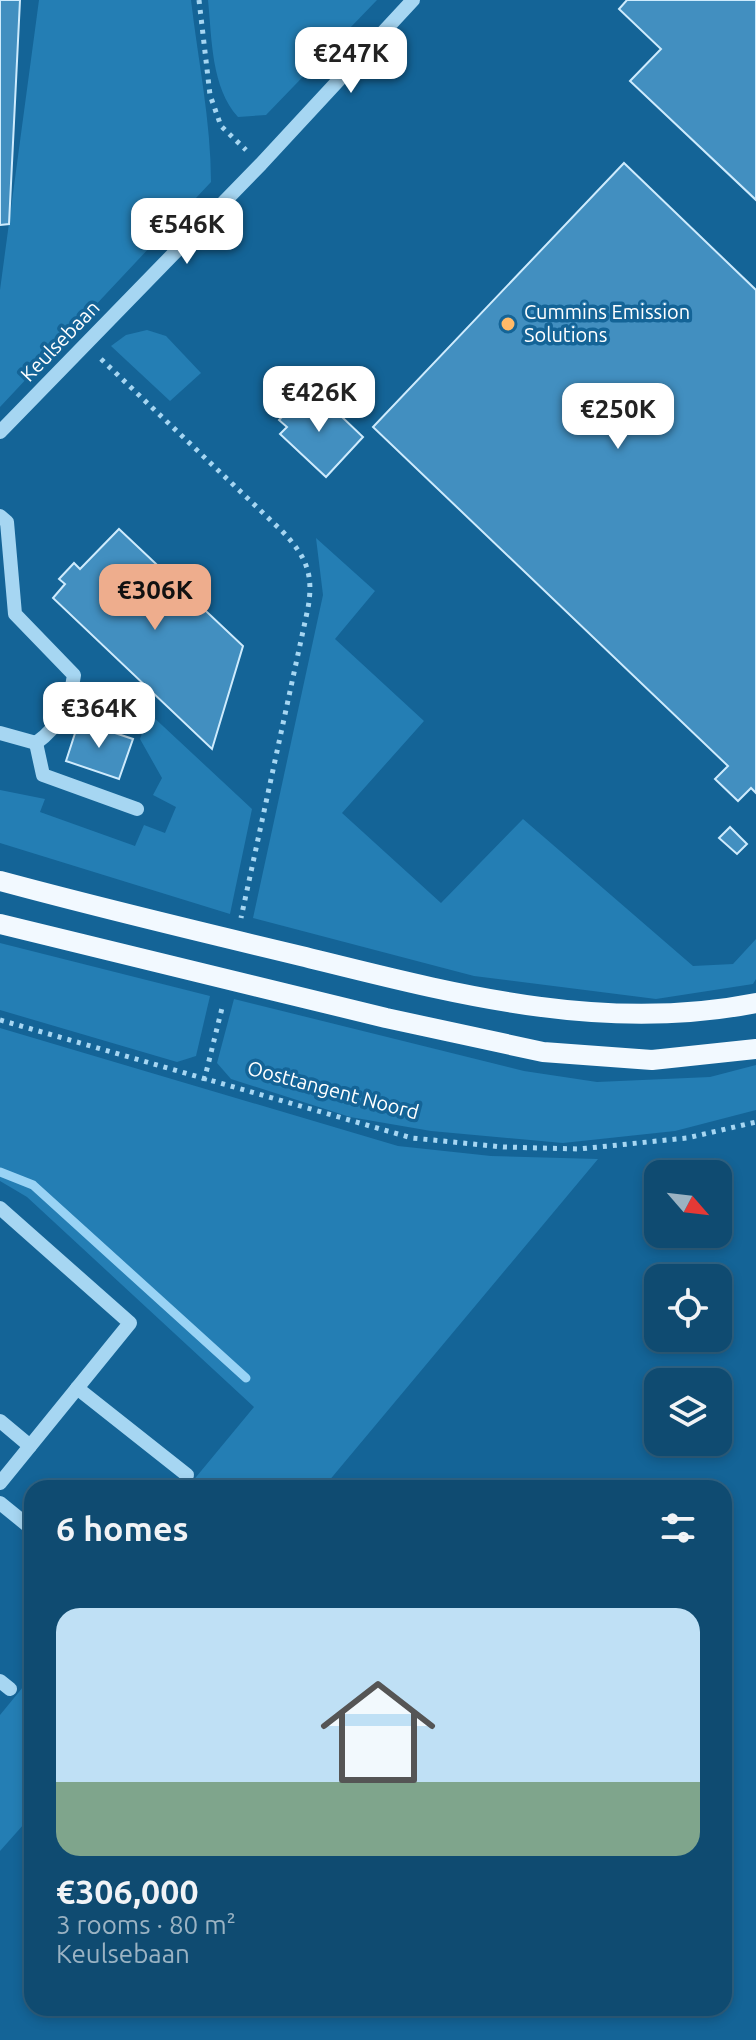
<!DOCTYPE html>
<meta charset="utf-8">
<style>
:root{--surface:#0f4b71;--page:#1d5579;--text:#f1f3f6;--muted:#9bb3c3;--line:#2f6384;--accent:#eead8d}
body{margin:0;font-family:Ubuntu,sans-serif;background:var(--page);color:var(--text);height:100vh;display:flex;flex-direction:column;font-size:30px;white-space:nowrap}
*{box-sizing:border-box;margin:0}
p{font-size:26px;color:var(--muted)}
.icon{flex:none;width:44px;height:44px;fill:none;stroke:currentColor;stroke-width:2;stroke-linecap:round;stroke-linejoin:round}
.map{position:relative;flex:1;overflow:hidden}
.drawer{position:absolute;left:24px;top:1480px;width:708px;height:536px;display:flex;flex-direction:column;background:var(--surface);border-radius:24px;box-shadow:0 4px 12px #0003,0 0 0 2px var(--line)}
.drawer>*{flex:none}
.needle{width:52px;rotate:118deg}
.controls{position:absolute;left:644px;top:1160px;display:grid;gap:16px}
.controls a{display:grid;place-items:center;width:88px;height:88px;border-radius:16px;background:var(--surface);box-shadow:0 4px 12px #0003,0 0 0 2px var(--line);font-size:40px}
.price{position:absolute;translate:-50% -68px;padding:0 18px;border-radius:16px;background:#fff;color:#222;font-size:26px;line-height:52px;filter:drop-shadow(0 2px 4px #0008)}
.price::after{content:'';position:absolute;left:50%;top:48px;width:24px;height:18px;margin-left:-12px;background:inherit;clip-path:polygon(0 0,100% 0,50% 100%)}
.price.current{background:var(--accent);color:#111}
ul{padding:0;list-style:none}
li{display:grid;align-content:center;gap:16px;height:424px;padding:0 32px}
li+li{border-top:2px solid var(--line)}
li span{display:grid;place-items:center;height:248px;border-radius:24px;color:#555}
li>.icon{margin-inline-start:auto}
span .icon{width:144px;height:144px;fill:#fffc;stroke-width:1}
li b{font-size:34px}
h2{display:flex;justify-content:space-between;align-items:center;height:96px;padding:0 32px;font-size:34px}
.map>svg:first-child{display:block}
.green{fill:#247eb4}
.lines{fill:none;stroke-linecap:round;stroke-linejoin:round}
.stream{stroke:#99d3f5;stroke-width:9}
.building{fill:#428fc0;stroke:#ceebfd;stroke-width:2}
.path{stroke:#a6d6f2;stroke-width:5;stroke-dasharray:4 6;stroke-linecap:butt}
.minor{stroke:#a6d6f2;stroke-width:14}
.major{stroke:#f2f9ff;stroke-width:20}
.poi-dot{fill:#ffba68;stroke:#146497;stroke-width:3}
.labels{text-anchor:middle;stroke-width:7;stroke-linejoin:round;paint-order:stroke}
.poi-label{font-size:20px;fill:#fff;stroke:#146497;text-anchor:start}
.street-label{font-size:20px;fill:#fff;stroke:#146497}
</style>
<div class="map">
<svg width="756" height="2040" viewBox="0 0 756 2040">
<rect width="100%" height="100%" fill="#146497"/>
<!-- green -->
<g class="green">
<path d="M39 0H191C198 61 211 121 211 182L0 407V290Z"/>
<path d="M208 0H377L266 115 238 117C211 87 212 39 208 0Z"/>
<path d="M147 330 166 336 201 373 170 401 111 346 126 335Z"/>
<path d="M316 538 375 591 335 639 424 721 342 813 441 903 523 819 693 966 733 964 756 939V979L753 984 656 999 474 976 253 918 323 595Z"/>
<path d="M149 713 252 809 230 914 0 843V790L45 799 40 812 135 846 144 825 165 833 176 807 153 795 162 778 140 739Z"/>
<path d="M0 943 210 996 196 1056 177 1062 0 1010Z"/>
<path d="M234 999 524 1071 597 1082 710 1077 756 1065V1110L675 1131 563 1143 431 1131 350 1117 231 1079 217 1063Z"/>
<path d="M0 1028 398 1146 491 1156 598 1159 323 1488H187L254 1407 27 1197 0 1181Z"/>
<path d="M32 1676V1815L0 1851V1715Z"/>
</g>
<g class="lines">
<!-- stream -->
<path class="stream" d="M0 1172 33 1185 246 1378"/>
</g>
<!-- building -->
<g class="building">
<path d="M0 0H20L9 224 0 225Z"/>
<path d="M627 0H756V200L630 81 661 49 619 9Z"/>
<path d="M624 163 756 290V793L751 788 738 801 715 779 728 766 373 427Z"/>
<path d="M318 394 363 437 326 477 280 434 287 427 279 420 299 400 306 407Z"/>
<path d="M119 529 243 646 212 749 53 598 65 584 59 579 74 563 80 569Z"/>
<path d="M79 721 133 739 119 779 66 761Z"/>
<path d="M730 827 747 844 737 854 719 838Z"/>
</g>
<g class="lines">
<!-- path -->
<g class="path">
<path d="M199 0 210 95 221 126 246 150"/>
<path d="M101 359 282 531C306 556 314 574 308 608L241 918"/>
<path d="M0 1020 412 1138 503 1147 579 1149 687 1138 756 1122"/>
<path d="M204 1081 223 1004"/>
</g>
<!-- minor -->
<g class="minor">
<path d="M0 432 261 164 413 0"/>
<path d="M0 516 7 522 15 614 74 675C70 704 60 726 36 743L0 733"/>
<path d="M36 743 43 775 137 809"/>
<path d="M0 1208 130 1323 0 1483"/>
<path d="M77 1388 187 1475"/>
<path d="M0 1421 30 1446"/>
<path d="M0 1503 32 1529"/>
<path d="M0 1681 10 1689"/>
</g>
<!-- major -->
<g class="major">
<path d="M0 881C100 908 200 932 301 956 451 993 601 1034 756 1003"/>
<path d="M0 924 386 1018 543 1052 652 1060 756 1049"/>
</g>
</g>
<!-- markers -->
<circle class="poi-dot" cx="508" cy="324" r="8"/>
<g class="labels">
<!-- poi labels -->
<g class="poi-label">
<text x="524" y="319">Cummins Emission<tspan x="524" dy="23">Solutions</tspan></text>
</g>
<!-- street labels -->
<g class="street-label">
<text transform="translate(60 341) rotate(-46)" y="7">Keulsebaan</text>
<text transform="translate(333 1090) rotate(15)" y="7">Oosttangent Noord</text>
</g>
</g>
</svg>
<div class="controls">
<a><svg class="needle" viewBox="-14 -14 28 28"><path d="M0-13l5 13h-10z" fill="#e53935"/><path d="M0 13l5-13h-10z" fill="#9bb3c3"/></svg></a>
<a><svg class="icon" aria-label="locate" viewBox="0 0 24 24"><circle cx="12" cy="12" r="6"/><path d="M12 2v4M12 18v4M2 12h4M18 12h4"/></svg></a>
<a><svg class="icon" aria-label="layers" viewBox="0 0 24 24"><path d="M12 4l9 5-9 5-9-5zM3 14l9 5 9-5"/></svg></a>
</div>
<b class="price" style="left:351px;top:95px">€247K</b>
<b class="price" style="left:187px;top:266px">€546K</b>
<b class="price" style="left:319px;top:434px">€426K</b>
<b class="price" style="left:618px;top:451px">€250K</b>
<b class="price current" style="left:155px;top:632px">€306K</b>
<b class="price" style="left:99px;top:750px">€364K</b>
<section class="drawer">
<h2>6 homes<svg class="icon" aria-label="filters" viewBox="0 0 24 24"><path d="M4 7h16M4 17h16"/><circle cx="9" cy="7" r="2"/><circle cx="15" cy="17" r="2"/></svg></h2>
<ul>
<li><span style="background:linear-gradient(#bfe0f5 70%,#7fa58c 0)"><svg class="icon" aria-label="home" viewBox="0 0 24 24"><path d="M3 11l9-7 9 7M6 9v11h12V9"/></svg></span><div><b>€306,000</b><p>3 rooms · 80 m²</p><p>Keulsebaan</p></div></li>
</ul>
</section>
</div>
